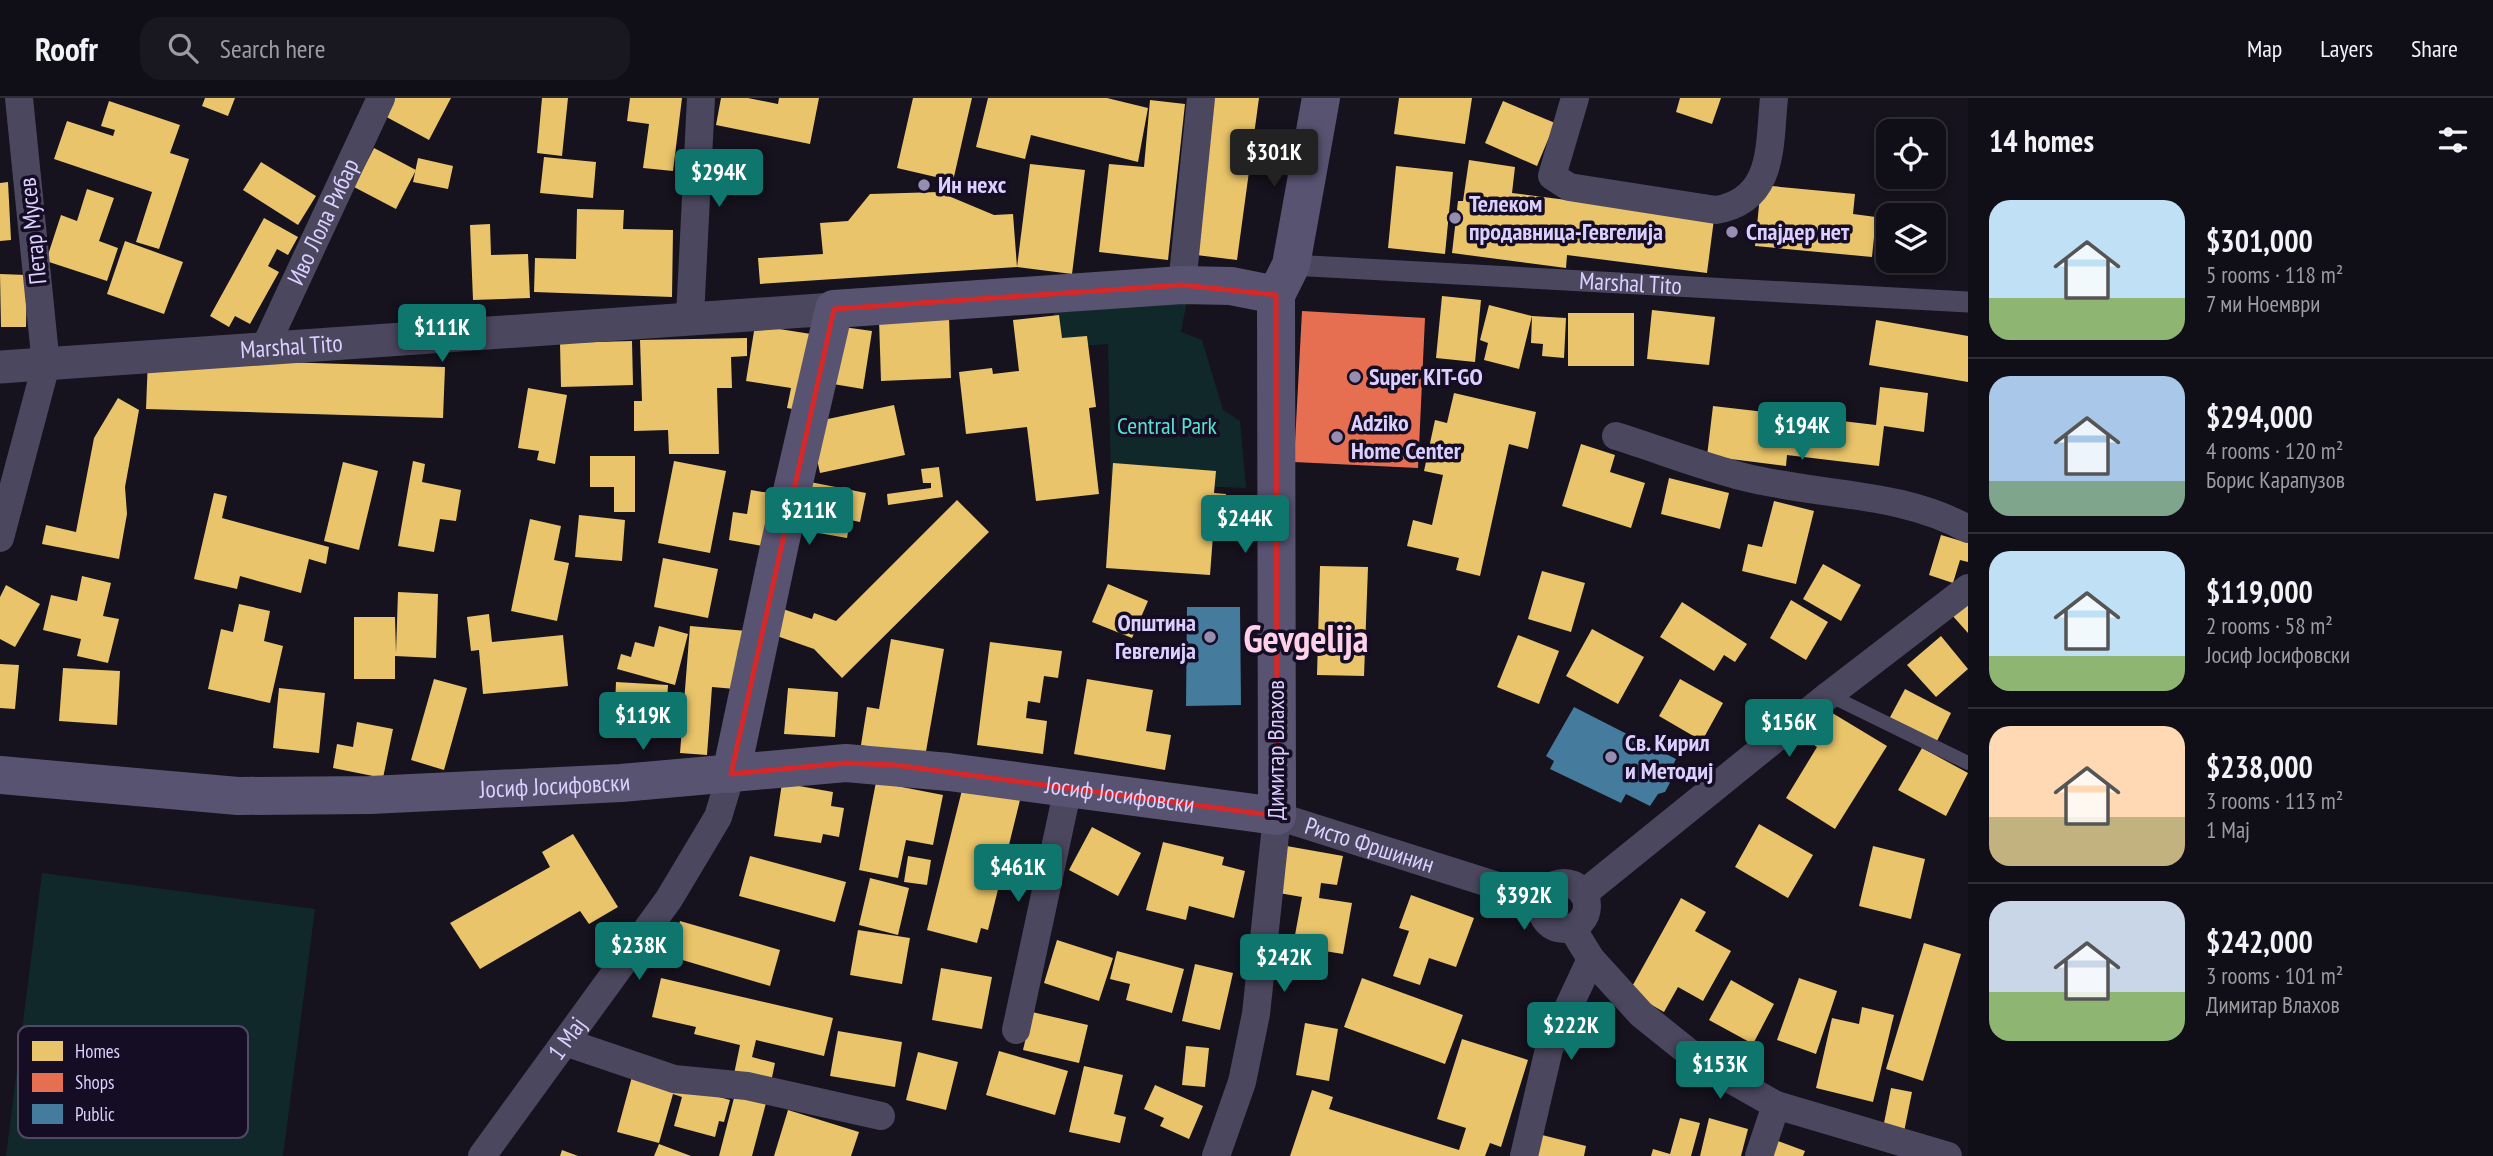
<!DOCTYPE html>
<meta charset="utf-8">
<style>
:root{--surface:#100e16;--page:#19171f;--text:#f1f3f6;--muted:#9c9ca1;--line:#302e35;--accent:#0f766e}
body{margin:0;font-family:"PT Sans Narrow",sans-serif;background:var(--page);color:var(--text);height:100vh;display:flex;flex-direction:column;font-size:26px;white-space:nowrap}
*{box-sizing:border-box;margin:0}
p{font-size:23px;color:var(--muted)}
.icon{flex:none;width:38px;height:38px;fill:none;stroke:currentColor;stroke-width:2;stroke-linecap:round;stroke-linejoin:round}
.map{position:relative;flex:1;overflow:hidden}
.panel{display:flex;flex-direction:column;background:var(--surface);width:525px}
.panel>*{flex:none}
.buttons{position:absolute;left:1876px;top:21px;display:grid;gap:14px}
.buttons a{display:grid;place-items:center;width:70px;height:70px;border-radius:14px;background:var(--surface);box-shadow:0 4px 10px #0003,0 0 0 2px var(--line);font-size:35px}
.price{position:absolute;translate:-50% -60px;padding:0 16px;border-radius:7px;background:var(--accent);color:#fff;font-size:23px;line-height:46px;filter:drop-shadow(0 2px 4px #0008)}
.price::after{content:'';position:absolute;left:50%;top:42px;width:21px;height:16px;margin-left:-10px;background:inherit;clip-path:polygon(0 0,100% 0,50% 100%)}
.price.active{background:#222;color:#fff}
ul{padding:0;list-style:none}
li{display:flex;align-items:center;gap:21px;height:175px;padding:0 21px}
li+li{border-top:2px solid var(--line)}
li span{display:grid;place-items:center;flex:none;width:196px;height:140px;border-radius:21px;color:#555}
li>.icon{margin-inline-start:auto}
span .icon{width:84px;height:84px;fill:#fffc;stroke-width:1}
li b{font-size:30px}
h2{display:flex;justify-content:space-between;align-items:center;height:84px;padding:0 21px;font-size:30px}
header{display:flex;align-items:center;gap:42px;box-sizing:border-box;height:98px;padding:0 35px;background:var(--surface);border-bottom:2px solid var(--line)}
header strong{font-size:33px}
nav{display:flex;gap:38px;margin-inline-start:auto;font-size:24px}
.search{width:490px;height:63px;background:var(--page);display:flex;align-items:center;gap:18px;box-sizing:border-box;padding:0 24px;border-radius:21px;color:var(--muted);font-size:26px}
main{display:flex;flex:1;min-height:0}
.map>svg:first-child{display:block}
.green{fill:#11282b}
.homes{fill:#e9c46a}
.shops{fill:#e76f51}
.public{fill:#457b9d}
.lines{fill:none;stroke-linecap:round;stroke-linejoin:round}
.service{stroke:#4b475f;stroke-width:14}
.pedestrian{stroke:#4b475f;stroke-width:21}
.minor{stroke:#4b475f;stroke-width:28}
.tertiary{stroke:#4b475f;stroke-width:33}
.secondary{stroke:#595372;stroke-width:38}
.marked{fill:none;stroke:#d62828;stroke-width:5;stroke-linejoin:round}
.poi-dot{fill:#968eb0;stroke:#140d23;stroke-width:2.5}
.labels{text-anchor:middle;stroke-width:7;stroke-linejoin:round;paint-order:stroke}
.poi-label{font-size:24px;font-weight:bold;fill:#dbd0ff;stroke:#140d23;text-anchor:start}
.street-label{font-size:24px;fill:#dbd0ff;stroke:#140d23}
.park-label{font-size:24px;fill:#59e2d1;stroke:#140d23}
.town-label{font-size:38px;font-weight:bold;fill:#ffd2e9;stroke:#140d23}
.key{fill:#140d23;stroke:#504865;stroke-width:2}
.key-label{font-size:19px;fill:#dbd0ff}
</style>
<header>
<strong>Roofr</strong>
<div class="search"><svg class="icon" aria-label="search" viewBox="0 0 24 24"><circle cx="10" cy="10" r="6"/><path d="M15 15l6 6"/></svg>Search here</div>
<nav><a>Map</a><a>Layers</a><a>Share</a></nav>
</header>
<main>
<div class="map">
<svg width="1968" height="1058" viewBox="0 0 1968 1058">
<rect width="100%" height="100%" fill="#16121e"/>
<!-- green -->
<g class="green">
<path d="M1190 187 1181 234 1202 242 1223 312 1240 323 1246 390 1111 385 1108 246 1054 250V196Z"/>
<path d="M42 775 315 811 283 1058H6Z"/>
</g>
<!-- homes -->
<g class="homes">
<path d="M205 0H235L228 18 202 8Z"/>
<path d="M390 0H451L429 42 381 16Z"/>
<path d="M542 0H568L562 58 537 55Z"/>
<path d="M630 0H682L673 73 643 70 649 26 627 23Z"/>
<path d="M721 0H748L778 6 779 0H819L810 46 716 27Z"/>
<path d="M913 0H972L953 83 897 70Z"/>
<path d="M988 0H1107L1148 10 1138 64 1031 37 1025 61 976 49Z"/>
<path d="M1208 0H1259L1237 162 1188 156Z"/>
<path d="M1399 0H1472L1465 46 1394 36Z"/>
<path d="M1680 0H1721L1712 26 1676 14Z"/>
<path d="M1150 2 1185 6 1168 162 1099 154 1109 66 1144 69Z"/>
<path d="M109 3 180 27 170 55 189 61 159 151 136 144 152 94 54 61 67 23 113 38 115 32 101 28Z"/>
<path d="M1503 3 1555 25 1537 68 1485 45Z"/>
<path d="M374 50 416 72 396 111 354 89Z"/>
<path d="M544 59 596 64 593 100 540 95Z"/>
<path d="M418 60 453 68 448 91 413 84Z"/>
<path d="M1469 62 1515 69 1512 95 1714 121 1707 175 1567 157 1566 170 1452 155 1458 103H1463Z"/>
<path d="M261 64 316 98 298 127 243 92Z"/>
<path d="M1030 66 1085 72 1072 176 1017 169Z"/>
<path d="M1396 68 1453 74 1445 156 1388 150Z"/>
<path d="M8 84 11 142 0 143V85Z"/>
<path d="M1761 87 1855 96 1853 116 1876 119 1872 159 1755 148Z"/>
<path d="M87 91 114 100 99 143 118 150 107 183 46 163 61 117 77 123Z"/>
<path d="M939 94 994 117 1013 116 1017 169 760 186 758 160 823 156 820 125 848 123 870 96Z"/>
<path d="M577 111 624 112 623 131 673 132 672 199 534 194 535 160 576 161Z"/>
<path d="M264 120 298 139 288 157 277 151 268 168 279 174 250 226 235 218 229 229 210 218Z"/>
<path d="M490 126 491 157 528 156 530 200 473 202 470 127Z"/>
<path d="M125 143 183 164 164 216 107 196Z"/>
<path d="M0 176 27 177 26 229H1Z"/>
<path d="M1442 198 1481 202 1475 264 1436 260Z"/>
<path d="M1489 207 1532 218 1566 220 1564 260 1542 258 1543 246 1531 245 1532 218 1519 271 1484 262 1488 245 1480 242Z"/>
<path d="M1652 212 1715 219 1709 267 1647 261Z"/>
<rect x="1568" y="215" width="66" height="53"/>
<path d="M1059 217 1062 240 1087 238 1096 309 1089 310 1099 396 1036 403 1027 329 966 336 959 274 992 270 993 276 1019 273 1013 222Z"/>
<path d="M949 219 951 280 881 283 879 221Z"/>
<path d="M1876 222 1968 238V284L1869 267Z"/>
<path d="M755 227 811 236 798 312 787 310 791 290 746 283Z"/>
<path d="M836 228 872 233 863 291 827 285Z"/>
<path d="M747 240V258L731 259 732 290H717L719 356H669L668 332 634 333V303H642L640 242Z"/>
<path d="M632 243 633 287 561 289 560 245Z"/>
<path d="M148 260 445 269 443 320 146 311Z"/>
<path d="M1880 289 1928 295 1924 334 1884 328 1879 368 1787 357 1786 368 1707 358 1713 308 1876 327Z"/>
<path d="M528 290 567 297 555 366 537 362 539 353 518 350Z"/>
<path d="M1454 295 1536 314 1528 351 1509 346 1480 478 1456 472 1459 460 1407 448 1413 422 1432 427 1443 377 1424 373 1435 322 1447 325Z"/>
<path d="M118 300 139 312 125 389 127 416 119 461 42 446 46 427 76 434 94 340Z"/>
<path d="M894 307 905 357 820 375 809 325Z"/>
<path d="M1581 346 1615 357 1610 374 1645 385 1631 430 1562 408Z"/>
<path d="M590 358H635V414H614V389H590Z"/>
<path d="M413 363 425 366 422 384 461 392 456 423 440 421 434 454 398 448Z"/>
<path d="M674 363 726 373 710 455 658 445Z"/>
<path d="M343 364 378 373 359 452 324 443Z"/>
<path d="M1113 365 1216 373 1214 395 1226 396 1224 425 1214 424 1210 477 1106 470Z"/>
<path d="M939 369 943 399 888 407 887 396 931 390V385H923L921 371Z"/>
<path d="M1669 380 1729 395 1720 431 1661 416Z"/>
<path d="M805 383 866 395 860 424 850 422 847 440 796 431Z"/>
<path d="M751 392 781 397 773 450 729 442 733 414 747 416Z"/>
<path d="M214 395 227 398 222 420 329 449 326 466 309 461 301 495 240 478 237 491 194 481Z"/>
<path d="M957 402 989 434 842 580 814 551 774 537 783 511 812 521 814 515 836 523Z"/>
<path d="M1774 403 1814 413 1796 486 1742 473 1748 446 1762 449Z"/>
<path d="M579 417 625 422 622 463 575 459Z"/>
<path d="M530 421 561 428 554 462 569 465 557 523 511 513Z"/>
<path d="M1941 437 1968 445V464L1960 462 1953 485 1929 477Z"/>
<path d="M663 460 718 471 708 520 654 509Z"/>
<path d="M1823 466 1861 487 1841 523 1803 501Z"/>
<path d="M1320 468 1368 469 1364 578 1317 577Z"/>
<path d="M1542 473 1585 485 1571 534 1528 521Z"/>
<path d="M82 478 111 485 103 518 119 521 108 565 77 558 81 541 43 532 51 497 77 503Z"/>
<path d="M1108 486 1148 503 1132 540 1092 524Z"/>
<path d="M6 487 40 506 15 549 0 541V499Z"/>
<path d="M398 494 438 496 436 560 395 558V581H354V519H395L396 555Z"/>
<path d="M1791 502 1828 524 1806 562 1770 540Z"/>
<path d="M1968 502V535L1951 516Z"/>
<path d="M1682 504 1747 546 1735 564 1724 557 1714 573 1660 539Z"/>
<path d="M239 506 270 513 264 543 283 548 270 605 208 591 221 531 233 534Z"/>
<path d="M489 516 492 544 563 537 568 588 483 596 479 552 471 553 467 519Z"/>
<path d="M659 528 688 536 675 587 617 571 621 556 631 559 635 544 654 549Z"/>
<path d="M690 528 747 533 746 551H738L735 591 712 589 707 657 680 655Z"/>
<path d="M1592 531 1644 559 1618 606 1566 578Z"/>
<path d="M1518 537 1559 553 1539 606 1497 589Z"/>
<path d="M1941 538 1968 571 1936 599 1907 567Z"/>
<path d="M891 541 944 551 925 659 861 647 867 609 879 611Z"/>
<path d="M990 544 1062 553 1058 580 1044 578 1040 605 1028 603 1026 620 1047 623 1043 656 977 647Z"/>
<path d="M0 566 19 567 15 611 0 610Z"/>
<path d="M63 570 120 573 117 627 59 623Z"/>
<path d="M434 581 467 590 444 672 411 662Z"/>
<path d="M1087 581 1153 592 1146 633 1171 637 1165 672 1074 656Z"/>
<path d="M1680 581 1723 605 1702 643 1659 618Z"/>
<path d="M616 584 668 587 665 636 614 633Z"/>
<path d="M279 590 325 595 319 655 273 650Z"/>
<path d="M788 590 838 594 835 639 784 636Z"/>
<path d="M1905 591 1951 615 1935 647 1888 623Z"/>
<path d="M1824 610 1887 648 1835 731 1786 700 1817 649 1805 641Z"/>
<path d="M357 624 393 631 383 680 333 670 337 646 353 649Z"/>
<path d="M1922 650 1968 675 1946 718 1898 692Z"/>
<path d="M876 684 943 697 933 747 906 742 898 780 859 772Z"/>
<path d="M782 685 833 694 831 708 844 710 839 739 823 736 821 745 774 738Z"/>
<path d="M963 688 1020 702 988 832 981 830 977 845 927 832Z"/>
<path d="M1759 726 1813 757 1788 800 1735 769Z"/>
<path d="M1092 729 1141 755 1118 798 1069 772Z"/>
<path d="M573 736 618 809 589 826 580 813 480 871 450 825 550 769 542 754Z"/>
<path d="M1163 744 1224 759 1222 767 1245 773 1234 820 1189 808 1186 822 1146 812Z"/>
<path d="M1281 747 1343 758 1337 787 1321 785 1319 800 1352 805 1343 856 1293 848 1302 799 1273 794Z"/>
<path d="M1873 748 1925 761 1911 821 1859 808Z"/>
<path d="M750 758 846 784 835 824 739 798Z"/>
<path d="M908 758 931 762 927 787 904 784Z"/>
<path d="M870 780 909 790 898 837 859 827Z"/>
<path d="M1411 797 1474 820 1456 869 1429 860 1420 887 1393 878 1409 833 1399 830Z"/>
<path d="M1681 800 1706 814 1695 833 1731 853 1703 903 1678 889 1664 914 1629 894Z"/>
<path d="M680 823 780 852 770 888 669 858Z"/>
<path d="M858 832 910 840 902 886 850 877Z"/>
<path d="M1057 842 1113 860 1099 903 1044 885Z"/>
<path d="M1924 845 1961 856 1923 983 1886 971Z"/>
<path d="M1117 853 1184 871 1172 915 1126 902 1130 886 1110 881Z"/>
<path d="M1195 866 1233 875 1220 932 1182 923Z"/>
<path d="M941 870 992 879 982 931 932 922Z"/>
<path d="M661 880 833 920 824 958 756 942 752 959 775 965 771 984 734 976 740 947 694 936 696 929 652 919Z"/>
<path d="M1362 880 1463 917 1445 966 1344 929Z"/>
<path d="M1799 880 1837 893 1816 956 1777 942Z"/>
<path d="M1731 882 1774 906 1753 946 1709 922Z"/>
<path d="M1862 909 1894 917 1873 1004 1816 990 1832 920 1859 926Z"/>
<path d="M1032 914 1088 927 1079 965 1023 952Z"/>
<path d="M1305 925 1338 931 1329 983 1296 977Z"/>
<path d="M838 933 902 944 895 989 830 978Z"/>
<path d="M1462 941 1528 962 1501 1049 1490 1045 1485 1058H1290L1312 992 1333 999 1329 1011 1459 1052 1466 1030 1437 1021Z"/>
<path d="M1186 948 1209 950 1205 989 1182 987Z"/>
<path d="M999 953 1068 973 1055 1017 986 997Z"/>
<path d="M918 954 958 964 946 1012 906 1002Z"/>
<path d="M1084 968 1123 977 1114 1016 1126 1019 1120 1045 1069 1034Z"/>
<path d="M633 975 730 1002 724 1024 719 1023 715 1039 674 1028 682 999 673 996 659 1045 617 1034Z"/>
<path d="M1155 987 1203 1008 1189 1041 1160 1028 1164 1020 1144 1011Z"/>
<path d="M1891 990 1912 994 1904 1034 1883 1030Z"/>
<path d="M735 996 766 1005 752 1058H719Z"/>
<path d="M788 1012 859 1034 851 1058H774Z"/>
<path d="M1680 1020 1700 1025 1691 1058H1651L1653 1051 1670 1056Z"/>
<path d="M1709 1020 1748 1031 1741 1058H1700Z"/>
<path d="M1534 1035 1586 1048 1584 1058H1528Z"/>
<path d="M1770 1040 1805 1053 1803 1058H1763Z"/>
<path d="M659 1046 691 1058H654Z"/>
<path d="M562 1052 578 1058H560Z"/>
</g>
<!-- shops -->
<path class="shops" d="M1302 213 1425 220 1418 370 1294 364Z"/>
<!-- public -->
<g class="public">
<path d="M1187 509H1240L1241 607 1186 608Z"/>
<path d="M1574 609 1676 661 1669 675 1672 681 1665 694 1658 696 1650 708 1626 696 1621 705 1550 671 1554 663 1546 658Z"/>
</g>
<g class="lines">
<!-- service -->
<path class="service" d="M1829 597 1968 665"/>
<!-- pedestrian -->
<path class="pedestrian" id="s1" d="M1291 167 1968 204"/>
<!-- minor -->
<g class="minor">
<path d="M1575 0 1552 78 1569 89 1716 112C1775 102 1769 47 1774 0"/>
<path d="M1182 187 1201 0"/>
<path d="M690 219 701 0"/>
<path id="s2" d="M265 249 381 0"/>
<path d="M1616 338C1658 351 1701 368 1744 379 1818 398 1900 393 1968 431"/>
<path d="M0 440 46 267 19 0"/>
<circle cx="1564" cy="808" r="23"/>
<path d="M1583 796 1829 597 1968 490"/>
<path d="M1572 830 1591 861 1641 916 1702 965 1776 1007 1948 1058"/>
<path d="M1016 932 1068 690"/>
<path d="M565 944 674 981 747 988 881 1018"/>
<path id="s3" d="M482 1058 669 801 718 719 731 676"/>
<path id="s4" d="M1216 1058 1242 984 1256 916 1277 718 1542 802"/>
<path d="M1524 1058 1549 951 1591 861"/>
<path d="M1759 1058 1776 1007"/>
</g>
<!-- tertiary -->
<path class="tertiary" id="s5" d="M0 269 834 211"/>
<!-- secondary -->
<g class="secondary">
<path d="M731 676 780 445 834 211 1182 187 1231 188 1276 197"/>
<path id="s6" d="M0 677 238 698 370 697 621 685 846 665 949 674 1277 718 1276 197 1291 167 1321 0"/>
</g>
</g>
<!-- marked area -->
<path class="marked" d="M1182 187 1276 197 1277 718 894 667 846 665 731 676 834 211Z"/>
<!-- markers -->
<g class="poi-dot">
<circle cx="924" cy="87" r="7"/>
<circle cx="1455" cy="120" r="7"/>
<circle cx="1732" cy="134" r="7"/>
<circle cx="1355" cy="279" r="7"/>
<circle cx="1337" cy="339" r="7"/>
<circle cx="1210" cy="539" r="7"/>
<circle cx="1611" cy="659" r="7"/>
</g>
<g class="labels">
<!-- poi labels -->
<g class="poi-label">
<text x="938" y="95">Ин нехс</text>
<text x="1469" y="114">Телеком<tspan x="1469" dy="28">продавница-Гевгелија</tspan></text>
<text x="1746" y="142">Спајдер нет</text>
<text x="1369" y="287">Super KIT-GO</text>
<text x="1351" y="333">Adziko<tspan x="1351" dy="28">Home Center</tspan></text>
<text x="1196" y="533" text-anchor="end">Општина<tspan x="1196" dy="28">Гевгелија</tspan></text>
<text x="1625" y="653">Св. Кирил<tspan x="1625" dy="28">и Методиј</tspan></text>
</g>
<!-- street labels -->
<g class="street-label">
<text dy="8" stroke="none"><textPath href="#s2" startOffset="138">Иво Лола Рибар</textPath></text>
<text transform="translate(33 133) rotate(-96)" y="8">Петар Мусев</text>
<text dy="8" stroke="none"><textPath href="#s1" startOffset="340">Marshal Tito</textPath></text>
<text dy="8" stroke="none"><textPath href="#s5" startOffset="292">Marshal Tito</textPath></text>
<text transform="translate(1276 652) rotate(-90)" y="8">Димитар Влахов</text>
<text dy="8" stroke="none"><textPath href="#s6" startOffset="556">Јосиф Јосифовски</textPath></text>
<text dy="8" stroke="none"><textPath href="#s6" startOffset="1124">Јосиф Јосифовски</textPath></text>
<text dy="8" stroke="none"><textPath href="#s4" startOffset="444">Ристо Фршинин</textPath></text>
<text dy="8" stroke="none"><textPath href="#s3" startOffset="145">1 Мај</textPath></text>
</g>
<!-- park labels -->
<g class="park-label">
<text x="1167" y="336">Central Park</text>
</g>
<!-- town labels -->
<g class="town-label">
<text x="1306" y="554">Gevgelija</text>
</g>
</g>
<!-- legend -->
<rect x="18" y="928" width="230" height="112" rx="10" class="key"/>
<rect x="32" y="943" width="31" height="20" fill="#e9c46a"/>
<rect x="32" y="975" width="31" height="19" fill="#e76f51"/>
<rect x="32" y="1006" width="31" height="20" fill="#457b9d"/>
<g class="key-label">
<text x="75" y="960">Homes</text>
<text x="75" y="991">Shops</text>
<text x="75" y="1023">Public</text>
</g>
</svg>
<div class="buttons">
<a><svg class="icon" aria-label="locate" viewBox="0 0 24 24"><circle cx="12" cy="12" r="6"/><path d="M12 2v4M12 18v4M2 12h4M18 12h4"/></svg></a>
<a><svg class="icon" aria-label="layers" viewBox="0 0 24 24"><path d="M12 4l9 5-9 5-9-5zM3 14l9 5 9-5"/></svg></a>
</div>
<b class="price active" style="left:1274px;top:91px">$301K</b>
<b class="price" style="left:719px;top:111px">$294K</b>
<b class="price" style="left:442px;top:266px">$111K</b>
<b class="price" style="left:1802px;top:364px">$194K</b>
<b class="price" style="left:809px;top:449px">$211K</b>
<b class="price" style="left:1245px;top:457px">$244K</b>
<b class="price" style="left:643px;top:654px">$119K</b>
<b class="price" style="left:1789px;top:661px">$156K</b>
<b class="price" style="left:1018px;top:806px">$461K</b>
<b class="price" style="left:1524px;top:834px">$392K</b>
<b class="price" style="left:639px;top:884px">$238K</b>
<b class="price" style="left:1284px;top:896px">$242K</b>
<b class="price" style="left:1571px;top:964px">$222K</b>
<b class="price" style="left:1720px;top:1003px">$153K</b>
</div>
<section class="panel">
<h2>14 homes<svg class="icon" aria-label="filters" viewBox="0 0 24 24"><path d="M4 7h16M4 17h16"/><circle cx="9" cy="7" r="2"/><circle cx="15" cy="17" r="2"/></svg></h2>
<ul>
<li><span style="background:linear-gradient(#bfe0f5 70%,#8fb573 0)"><svg class="icon" aria-label="home" viewBox="0 0 24 24"><path d="M3 11l9-7 9 7M6 9v11h12V9"/></svg></span><div><b>$301,000</b><p>5 rooms · 118 m²</p><p>7 ми Ноември</p></div></li>
<li><span style="background:linear-gradient(#a9c7e8 75%,#7fa58c 0)"><svg class="icon" aria-label="home" viewBox="0 0 24 24"><path d="M3 11l9-7 9 7M6 9v11h12V9"/></svg></span><div><b>$294,000</b><p>4 rooms · 120 m²</p><p>Борис Карапузов</p></div></li>
<li><span style="background:linear-gradient(#bfe0f5 75%,#8fb573 0)"><svg class="icon" aria-label="home" viewBox="0 0 24 24"><path d="M3 11l9-7 9 7M6 9v11h12V9"/></svg></span><div><b>$119,000</b><p>2 rooms · 58 m²</p><p>Јосиф Јосифовски</p></div></li>
<li><span style="background:linear-gradient(#ffd9b3 65%,#c2b280 0)"><svg class="icon" aria-label="home" viewBox="0 0 24 24"><path d="M3 11l9-7 9 7M6 9v11h12V9"/></svg></span><div><b>$238,000</b><p>3 rooms · 113 m²</p><p>1 Мај</p></div></li>
<li><span style="background:linear-gradient(#c9d6e8 65%,#8fb573 0)"><svg class="icon" aria-label="home" viewBox="0 0 24 24"><path d="M3 11l9-7 9 7M6 9v11h12V9"/></svg></span><div><b>$242,000</b><p>3 rooms · 101 m²</p><p>Димитар Влахов</p></div></li>
</ul>
</section>
</main>
